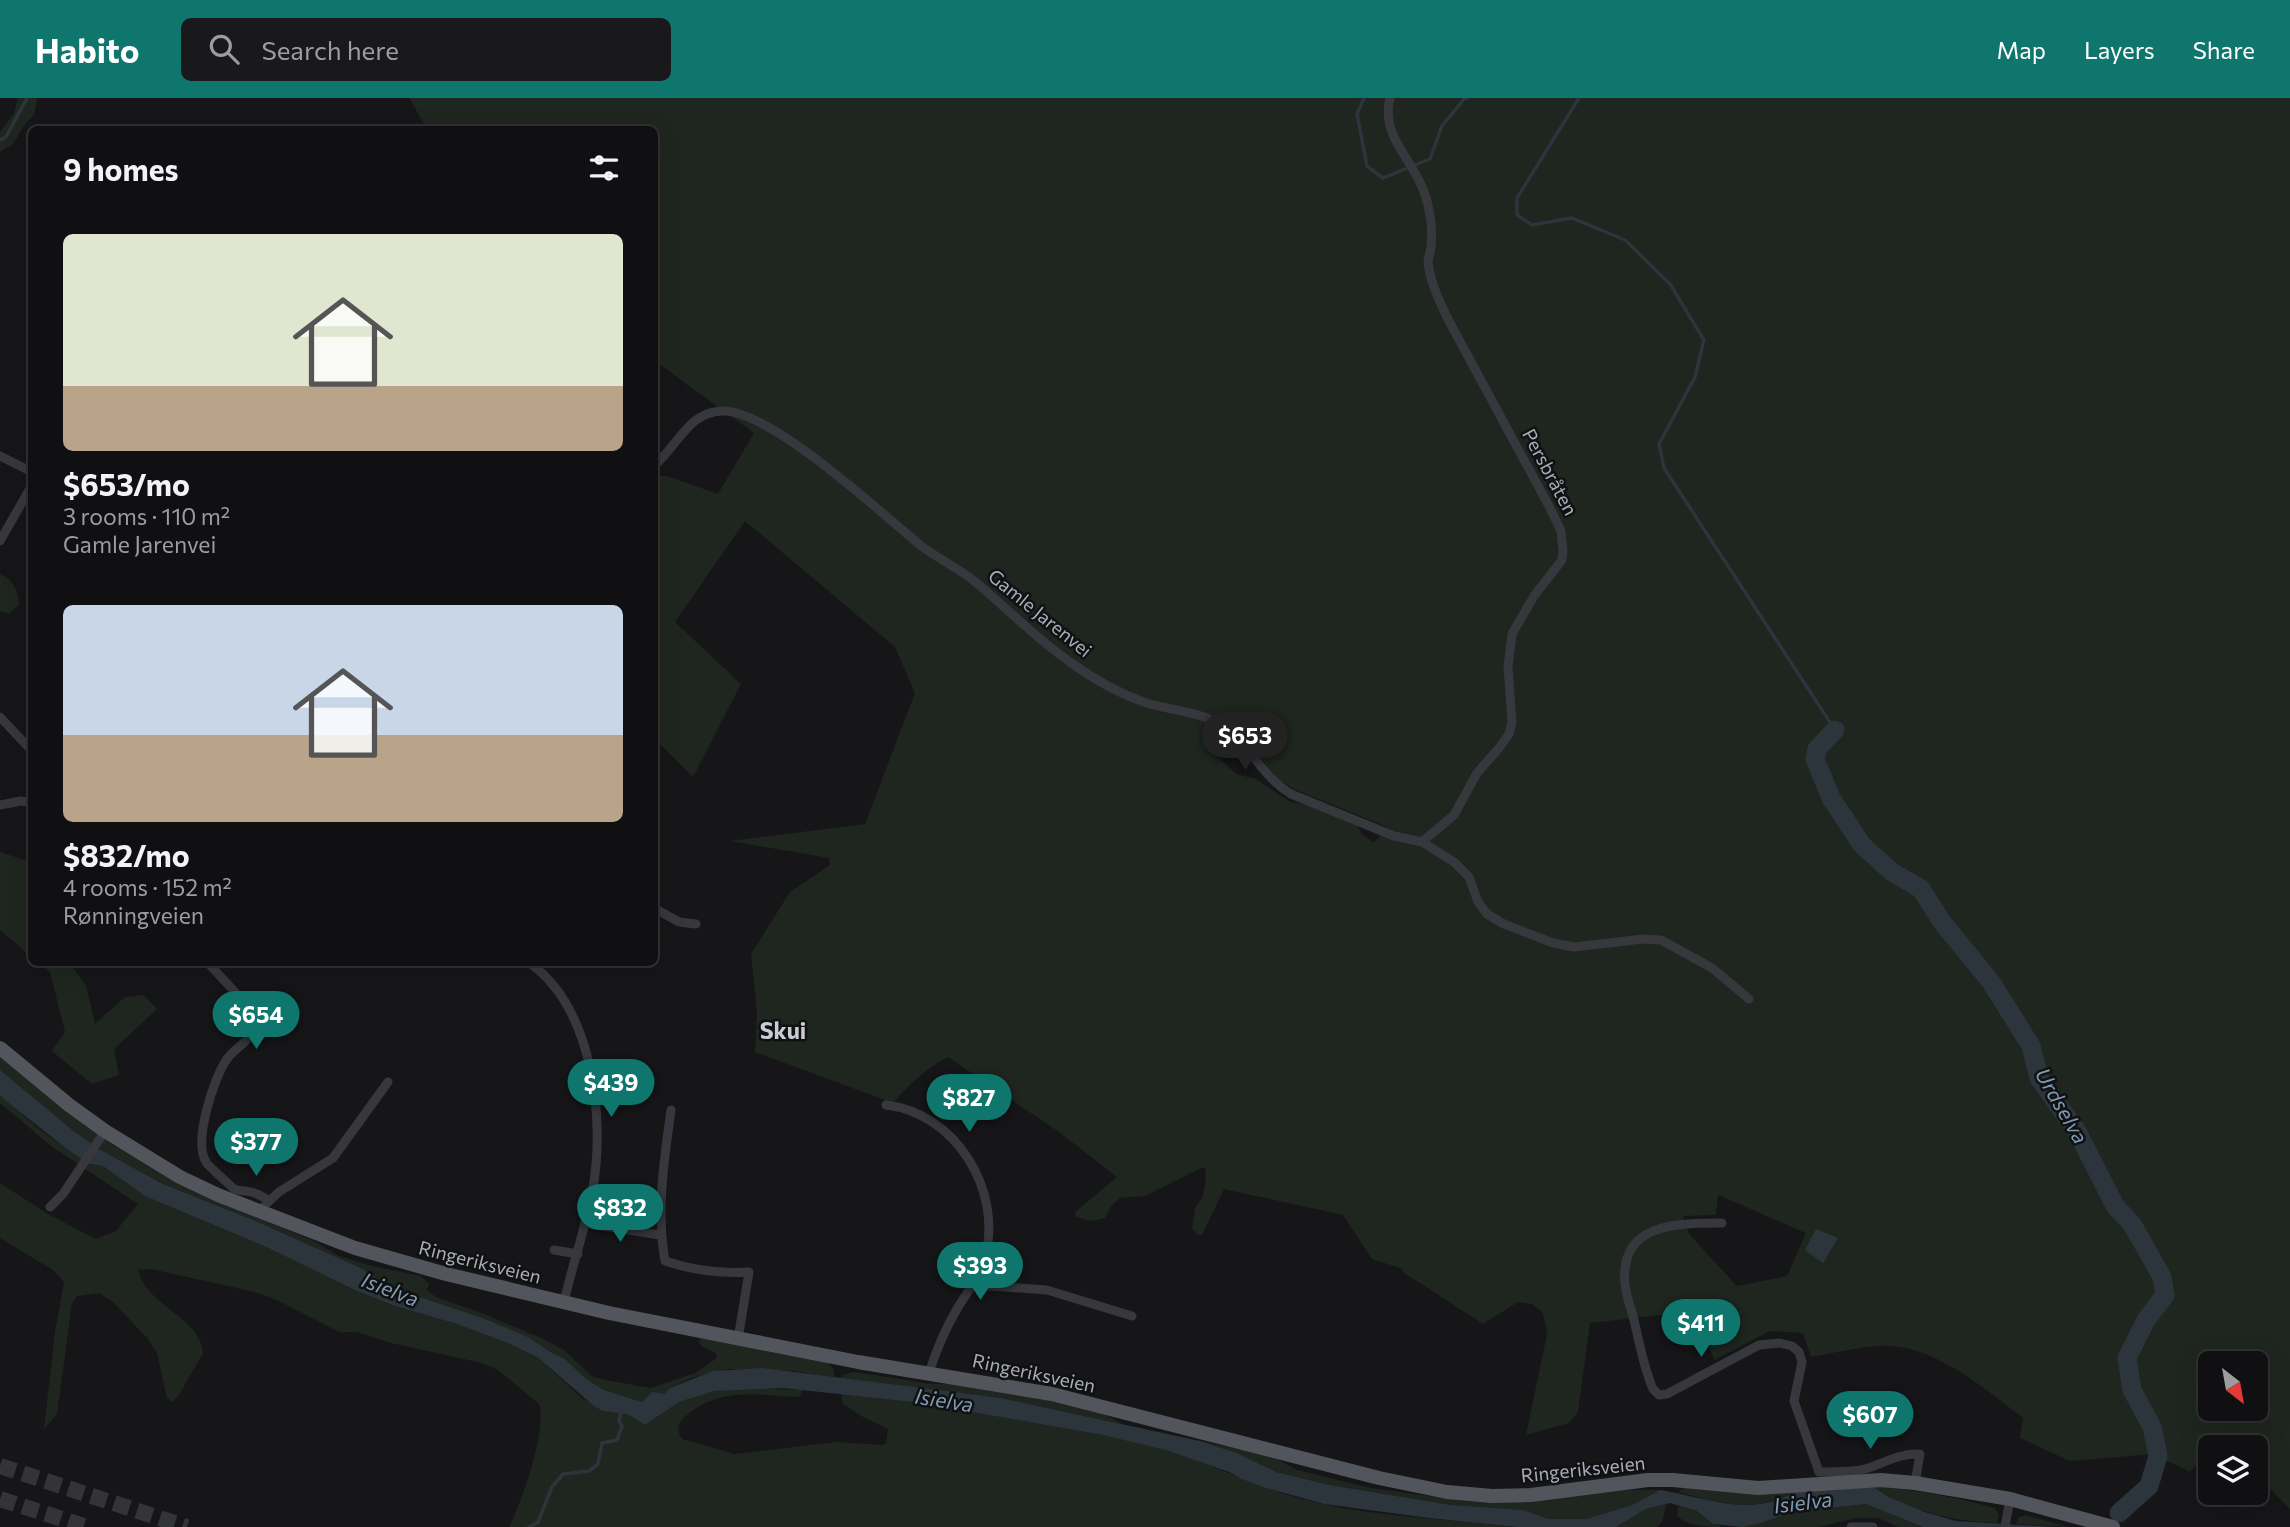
<!DOCTYPE html>
<meta charset="utf-8">
<style>
:root{--surface:#101012;--page:#19191b;--text:#f1f3f6;--muted:#9c9d9f;--line:#303032;--accent:#0f766e}
body{margin:0;font-family:Commissioner,sans-serif;background:var(--page);color:var(--text);height:100vh;display:flex;flex-direction:column;font-size:26px;white-space:nowrap}
*{box-sizing:border-box;margin:0}
p{font-size:23px;color:var(--muted)}
.icon{flex:none;width:38px;height:38px;fill:none;stroke:currentColor;stroke-width:2;stroke-linecap:round;stroke-linejoin:round}
.map{position:relative;flex:1;overflow:hidden}
.drawer{position:absolute;left:28px;top:28px;width:630px;height:840px;display:flex;flex-direction:column;background:var(--surface);border-radius:10px;box-shadow:0 7px 28px #0002,0 0 0 2px var(--line)}
.drawer>*{flex:none}
.needle{width:46px;rotate:149deg}
.tools{position:absolute;left:2198px;top:1253px;display:grid;gap:14px}
.tools a{display:grid;place-items:center;width:70px;height:70px;border-radius:10px;background:var(--surface);box-shadow:0 7px 28px #0002,0 0 0 2px var(--line);font-size:35px}
.price{position:absolute;translate:-50% -60px;padding:0 16px;border-radius:24px;background:var(--accent);color:#fff;font-size:23px;line-height:46px;filter:drop-shadow(0 2px 4px #0008)}
.price::after{content:'';position:absolute;left:50%;top:42px;width:21px;height:16px;margin-left:-10px;background:inherit;clip-path:polygon(0 0,100% 0,50% 100%)}
.price.active{background:#222;color:#fff}
ul{padding:0;list-style:none}
li{display:grid;align-content:center;gap:14px;height:371px;padding:0 35px}
li span{display:grid;place-items:center;height:217px;border-radius:10px;color:#555}
li>.icon{margin-inline-start:auto}
span .icon{width:126px;height:126px;fill:#fffc;stroke-width:1}
li b{font-size:30px}
h2{display:flex;justify-content:space-between;align-items:center;height:84px;padding:0 35px;font-size:30px}
header{display:flex;align-items:center;gap:42px;box-sizing:border-box;height:98px;padding:0 35px;background:var(--accent);color:#fff}
header strong{font-size:33px}
nav{display:flex;gap:38px;margin-inline-start:auto;font-size:24px}
.search{width:490px;height:63px;background:var(--page);display:flex;align-items:center;gap:18px;box-sizing:border-box;padding:0 24px;border-radius:10px;color:var(--muted);font-size:26px}
.map>svg:first-child{display:block}
.green{fill:#1e261f;fill-rule:evenodd}
.water{fill:#2c353c}
.lines{fill:none;stroke-linecap:round;stroke-linejoin:round}
.stream{stroke:#2c353c;stroke-width:3.5}
.river{stroke:#2c353c;stroke-width:19}
.highway-tunnel{stroke:#333438;stroke-width:16;stroke-dasharray:16 8;stroke-linecap:butt}
.street{stroke:#37383d;stroke-width:9}
.primary{stroke:#53555c;stroke-width:14}
.labels{text-anchor:middle;stroke-width:5;stroke-linejoin:round;paint-order:stroke}
.street-label{font-size:19px;fill:#a8adb8;stroke:#111113}
.water-label{font-size:21px;font-style:italic;fill:#7f9bb3;stroke:#111113}
.quarter-label{font-size:23px;font-weight:bold;fill:#c9ccd4;stroke:#111113}
</style>
<header>
<strong>Habito</strong>
<div class="search"><svg class="icon" aria-label="search" viewBox="0 0 24 24"><circle cx="10" cy="10" r="6"/><path d="M15 15l6 6"/></svg>Search here</div>
<nav><a>Map</a><a>Layers</a><a>Share</a></nav>
</header>
<div class="map">
<svg width="2290" height="1429" viewBox="0 0 2290 1429">
<rect width="100%" height="100%" fill="#161618"/>
<!-- green -->
<g class="green">
<path d="M18 0H37L34 17 26 25 13 46 0 54V34L14 15Z"/>
<path d="M409 0H2290V1411L2256 1377V1349H2227L2219 1341 2190 1374 2153 1356 2070 1363 2020 1340 2023 1320C1985 1291 1932 1245 1881 1248 1858 1249 1834 1255 1811 1259L1803 1235 1770 1233 1714 1262 1696 1213 1590 1225 1578 1314 1569 1325 1526 1337 1547 1236 1543 1215 1532 1206 1518 1204 1483 1226 1403 1174V1171L1372 1161 1343 1117 1224 1091 1202 1137H1198L1192 1131 1195 1110 1202 1100 1205 1089 1206 1072 1203 1069 1145 1098 1120 1100 1111 1108 1105 1120 1091 1123 1076 1119 1075 1114 1117 1079 1059 1034 948 959C925 971 910 986 893 1005L755 954 757 915 751 856 790 794 830 767 829 760 729 743 865 726 915 595 895 549 745 423 675 524 741 586 693 679 655 641V378H667L718 396 754 335 655 263 654 32 427 31ZM1232 645 1261 660 1277 681 1294 691 1387 729 1374 745 1363 737 1355 725 1313 708 1291 704 1254 680 1238 677 1217 659ZM1718 1097 1806 1135 1787 1178 1737 1188 1689 1136 1683 1118 1716 1117ZM2210 1265H2256V1311H2210Z"/>
<path d="M0 476C13 481 18 493 19 506L9 516 0 513Z"/>
<path d="M0 754 31 764V859L0 832Z"/>
<path d="M39 865H69L86 887 95 926 125 899 144 897 157 911 114 951 119 977 92 986 52 953 65 934 50 874Z"/>
<path d="M0 957 111 1046 219 1103 316 1144 339 1158 368 1167 421 1178 429 1186 427 1192 436 1199 479 1214 539 1239 564 1252 593 1279 611 1283 651 1290 695 1275 717 1260 716 1255 703 1249 699 1245 700 1240 827 1264 834 1272V1280L793 1273 728 1271 691 1280 670 1290 664 1296 648 1299 642 1304 604 1292 586 1281 565 1261 552 1255 530 1240 390 1189 363 1171 258 1124 161 1085 99 1051 75 1034 0 972Z"/>
<path d="M0 997 39 1031 68 1052 89 1066 103 1068 145 1098 266 1149 355 1192 395 1208 457 1226 510 1246 537 1259 583 1301 627 1316 645 1327 679 1304 715 1293 750 1290 803 1292 799 1299C759 1297 719 1289 687 1317 678 1324 676 1332 682 1341L735 1356 837 1344 883 1347 886 1345 888 1331 863 1319 842 1305V1295C915 1304 986 1314 1058 1328 1094 1335 1131 1341 1167 1352 1219 1369 1268 1394 1322 1406 1384 1419 1454 1422 1517 1429H509C523 1400 545 1338 540 1307L498 1272 482 1265 391 1245 357 1234H339L277 1202 255 1194 151 1171 138 1172C147 1209 201 1219 203 1255L179 1297 172 1304 167 1300 157 1255 148 1241 113 1204 99 1195 77 1198 72 1205 57 1316 44 1331 55 1233 64 1184 53 1172 0 1140V1085L46 1115 96 1141 116 1133 138 1106 51 1048 0 1005Z"/>
<path d="M854 1274C878 1277 900 1281 923 1285 936 1287 948 1285 961 1286 1000 1291 1091 1304 1122 1326L1001 1300 840 1281 842 1277Z"/>
<path d="M1200 1343 1269 1357 1297 1372 1371 1390 1465 1403 1514 1404 1620 1392H1660L1632 1407 1586 1421H1549L1524 1412 1451 1407 1330 1387 1276 1374 1237 1355Z"/>
<path d="M1872 1388C1913 1391 1955 1399 1995 1410L1999 1417 1997 1425C1959 1423 1925 1417 1890 1399 1884 1396 1878 1391 1872 1388Z"/>
<path d="M1684 1390C1722 1393 1757 1399 1796 1393 1759 1416 1717 1405 1678 1394Z"/>
<path d="M1666 1406 1663 1422 1657 1429H1616L1646 1411Z"/>
<path d="M1866 1406 1923 1429H1898L1878 1420H1856L1819 1429H1739L1761 1425 1792 1414Z"/>
<path d="M1678 1408 1697 1413 1713 1426 1723 1429C1707 1429 1690 1429 1677 1418Z"/>
<path d="M2026 1417 2068 1429 2016 1426 2019 1419Z"/>
</g>
<!-- water -->
<g class="water">
<path d="M0 972 75 1034 99 1051 161 1085 258 1124 363 1171 390 1189 485 1221 530 1240 552 1255 565 1261 586 1281 604 1292 642 1304 652 1294 664 1296 670 1290 713 1273 762 1270 1001 1300 1200 1343 1237 1355 1276 1374 1330 1387 1451 1407 1524 1412 1549 1421H1586L1632 1407 1660 1392C1706 1399 1751 1421 1796 1393L1872 1388 1889 1399 1925 1414 1956 1423 2055 1429H1923L1866 1406 1792 1414 1761 1425 1742 1429 1713 1426 1697 1413 1670 1405 1646 1411 1616 1429H1517L1429 1420 1324 1406 1266 1390 1242 1381 1229 1374 1166 1352 1103 1337 922 1305 783 1290 715 1293 679 1304 645 1327 627 1316 603 1313 594 1308 537 1259 510 1246 457 1226 395 1208 355 1192 266 1149 145 1098 103 1068 89 1066 68 1052 5 1002 0 997Z"/>
<path d="M1816 1131 1838 1140 1823 1165 1805 1152Z"/>
</g>
<g class="lines">
<!-- stream -->
<g class="stream">
<path d="M1364 0 1357 16 1367 68 1383 80 1430 61 1442 28 1465 0H1468"/>
<path d="M1579 0 1517 100V117L1532 127 1572 120 1625 142 1670 186 1704 242 1695 279 1659 346 1664 370 1835 632"/>
<path d="M0 42 6 39 27 0"/>
<path d="M529 1429 538 1424 552 1389 563 1376 589 1373 598 1366 602 1345 617 1342 622 1328 619 1323 622 1310"/>
</g>
<!-- river -->
<path class="river" d="M1835 632 1817 651 1815 661 1831 700 1862 747 1892 774 1921 791 1942 824 1991 884 2031 948 2039 980 2078 1035 2115 1108 2132 1126 2162 1179 2165 1197 2146 1222 2127 1260 2132 1292 2152 1329 2158 1358 2149 1388 2119 1415"/>
<!-- highway-tunnel -->
<g class="highway-tunnel">
<path d="M0 1368 187 1429"/>
<path d="M0 1401 87 1429"/>
</g>
<!-- street -->
<g class="street">
<path d="M1390 0C1380 38 1413 61 1424 94 1430 110 1433 131 1431 148 1431 153 1428 159 1428 164 1430 185 1441 207 1450 225L1550 410 1561 433 1563 453 1562 462 1534 498 1512 536 1508 569 1512 624 1509 636 1499 650 1477 675 1454 717 1422 744"/>
<path d="M0 358 32 374"/>
<path d="M654 368C678 348 689 311 726 313 776 317 880 414 920 447 937 460 956 469 973 482 1006 509 1035 540 1070 564 1092 580 1118 595 1144 604 1170 613 1202 613 1224 629 1251 648 1262 679 1291 696L1394 738 1422 744 1454 764 1469 779 1478 804 1487 816 1504 826 1553 845 1574 849 1643 841 1661 842 1712 870 1749 901"/>
<path d="M0 443 32 387"/>
<path d="M0 619 32 653"/>
<path d="M0 707 21 703 32 705"/>
<path d="M654 810 679 824 696 826"/>
<path d="M207 864 235 894 254 928C252 942 236 949 227 961 214 979 193 1043 206 1064 207 1067 230 1087 233 1090 238 1094 248 1092 254 1095 259 1096 264 1100 268 1102"/>
<path d="M528 864C594 909 606 1024 592 1095 585 1132 572 1168 564 1204"/>
<path d="M886 1007C956 1015 1003 1093 985 1159 978 1183 968 1192 957 1211 945 1231 936 1253 929 1275"/>
<path d="M671 1012C664 1063 656 1112 665 1163 692 1172 720 1176 749 1174L738 1241"/>
<path d="M265 1107 279 1094 333 1060 388 984"/>
<path d="M50 1109 63 1096 105 1033"/>
<path d="M585 1125 660 1137"/>
<path d="M1722 1125C1677 1125 1619 1125 1625 1186 1626 1197 1630 1208 1633 1218 1639 1242 1643 1268 1653 1291L1659 1297 1667 1296 1759 1247 1780 1245 1792 1248 1799 1254 1802 1264 1794 1303 1819 1374C1834 1373 1851 1375 1865 1371 1885 1365 1899 1355 1920 1356L1915 1385"/>
<path d="M554 1152 578 1156"/>
<path d="M975 1187 1047 1192 1132 1218"/>
<path d="M1851 1429H1873"/>
<path d="M2005 1429 2010 1401"/>
</g>
<!-- primary -->
<path class="primary" d="M0 950 69 1007 105 1033 180 1079 218 1097 355 1150 446 1176 609 1215 858 1264 1052 1296 1379 1380 1447 1394 1492 1398 1531 1397 1648 1382H1673L1758 1390 1881 1382 1915 1385 2010 1401 2113 1429"/>
</g>
<g class="labels">
<!-- street labels -->
<g class="street-label">
<text transform="translate(1550 374) rotate(62)" y="7">Persbråten</text>
<text transform="translate(1040 515) rotate(39)" y="7">Gamle Jarenvei</text>
<text transform="translate(480 1164) rotate(14)" y="7">Ringeriksveien</text>
<text transform="translate(1034 1275) rotate(12)" y="7">Ringeriksveien</text>
<text transform="translate(1583 1371) rotate(-6)" y="7">Ringeriksveien</text>
</g>
<!-- water labels -->
<g class="water-label">
<text transform="translate(2061 1008) rotate(60)" y="7">Urdselva</text>
<text transform="translate(390 1192) rotate(21)" y="7">Isielva</text>
<text transform="translate(944 1303) rotate(9)" y="7">Isielva</text>
<text transform="translate(1803 1405) rotate(-7)" y="7">Isielva</text>
</g>
<!-- quarter labels -->
<g class="quarter-label">
<text x="783" y="941">Skui</text>
</g>
</g>
</svg>
<div class="tools">
<a><svg class="needle" viewBox="-14 -14 28 28"><path d="M0-13l5 13h-10z" fill="#e53935"/><path d="M0 13l5-13h-10z" fill="#9c9d9f"/></svg></a>
<a><svg class="icon" aria-label="layers" viewBox="0 0 24 24"><path d="M12 4l9 5-9 5-9-5zM3 14l9 5 9-5"/></svg></a>
</div>
<b class="price active" style="left:1245px;top:674px">$653</b>
<b class="price" style="left:256px;top:953px">$654</b>
<b class="price" style="left:611px;top:1021px">$439</b>
<b class="price" style="left:969px;top:1036px">$827</b>
<b class="price" style="left:256px;top:1080px">$377</b>
<b class="price" style="left:620px;top:1146px">$832</b>
<b class="price" style="left:980px;top:1204px">$393</b>
<b class="price" style="left:1701px;top:1261px">$411</b>
<b class="price" style="left:1870px;top:1353px">$607</b>
<section class="drawer">
<h2>9 homes<svg class="icon" aria-label="filters" viewBox="0 0 24 24"><path d="M4 7h16M4 17h16"/><circle cx="9" cy="7" r="2"/><circle cx="15" cy="17" r="2"/></svg></h2>
<ul>
<li><span style="background:linear-gradient(#dfe7d0 70%,#b9a48a 0)"><svg class="icon" aria-label="home" viewBox="0 0 24 24"><path d="M3 11l9-7 9 7M6 9v11h12V9"/></svg></span><div><b>$653/mo</b><p>3 rooms · 110 m²</p><p>Gamle Jarenvei</p></div></li>
<li><span style="background:linear-gradient(#c9d6e8 60%,#b9a48a 0)"><svg class="icon" aria-label="home" viewBox="0 0 24 24"><path d="M3 11l9-7 9 7M6 9v11h12V9"/></svg></span><div><b>$832/mo</b><p>4 rooms · 152 m²</p><p>Rønningveien</p></div></li>
</ul>
</section>
</div>
